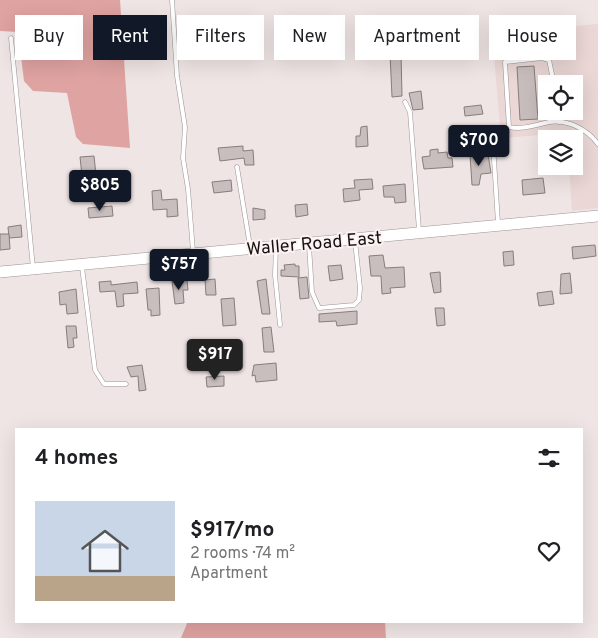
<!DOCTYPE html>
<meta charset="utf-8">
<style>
:root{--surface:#fff;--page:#f2f2f2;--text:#202124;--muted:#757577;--line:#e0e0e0;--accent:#111827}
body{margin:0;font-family:Overpass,sans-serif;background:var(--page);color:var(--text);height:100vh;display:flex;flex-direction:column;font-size:19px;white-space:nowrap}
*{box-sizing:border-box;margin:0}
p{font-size:16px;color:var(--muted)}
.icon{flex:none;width:28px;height:28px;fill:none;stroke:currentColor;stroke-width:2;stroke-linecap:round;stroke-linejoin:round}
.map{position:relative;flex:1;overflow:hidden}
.sheet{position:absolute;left:15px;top:428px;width:568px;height:195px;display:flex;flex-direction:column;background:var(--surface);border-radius:0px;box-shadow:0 5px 20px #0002}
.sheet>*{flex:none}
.top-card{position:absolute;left:15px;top:15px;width:569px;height:45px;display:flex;gap:10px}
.buttons{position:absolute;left:538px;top:75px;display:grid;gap:10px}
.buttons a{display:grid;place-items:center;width:45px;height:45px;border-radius:0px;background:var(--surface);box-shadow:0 5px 20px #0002;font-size:25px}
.price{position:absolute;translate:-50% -42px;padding:0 11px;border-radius:5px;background:var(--accent);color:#fff;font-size:16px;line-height:32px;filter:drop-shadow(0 1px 2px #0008)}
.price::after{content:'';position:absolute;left:50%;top:30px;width:15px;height:11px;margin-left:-8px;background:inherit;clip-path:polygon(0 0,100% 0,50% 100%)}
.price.on{background:#222;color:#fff}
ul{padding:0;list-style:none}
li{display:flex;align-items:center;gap:15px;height:125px;padding:0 20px}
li+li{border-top:1px solid var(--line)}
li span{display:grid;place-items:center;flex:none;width:140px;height:100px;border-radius:0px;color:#555}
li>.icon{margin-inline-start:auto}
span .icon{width:60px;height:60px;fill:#fffc;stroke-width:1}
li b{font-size:21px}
h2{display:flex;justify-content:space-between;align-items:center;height:60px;padding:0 20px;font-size:21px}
.pill{padding:0 18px;border-radius:0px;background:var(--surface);box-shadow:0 5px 20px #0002;font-size:18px;line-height:45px}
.pill.on{background:var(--accent);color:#fff}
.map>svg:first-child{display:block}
.built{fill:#ead7d6;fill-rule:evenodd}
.forest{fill:#dfa3a1}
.building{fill:#c9bebe;stroke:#867d7c}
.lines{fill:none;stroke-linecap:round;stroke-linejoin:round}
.lane-casing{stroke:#9d9393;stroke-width:5}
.secondary-casing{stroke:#9d9393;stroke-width:12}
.lane{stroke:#fff;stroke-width:4}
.secondary{stroke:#fff;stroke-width:11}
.labels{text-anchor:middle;stroke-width:4;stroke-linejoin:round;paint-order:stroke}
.street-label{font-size:18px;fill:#151111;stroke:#fdf2f2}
</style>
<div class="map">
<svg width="598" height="638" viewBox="0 0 598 638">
<rect width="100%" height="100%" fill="#f0e5e5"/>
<!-- built -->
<path class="built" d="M598 24V208L572 211 569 166H574V139H566V133L501 138 492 33ZM546 84H574V111H546Z"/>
<!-- forest -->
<g class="forest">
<path d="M0 0H120L130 148 83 144 76 137 67 93 33 91 24 81 18 32 0 31Z"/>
<path d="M188 621H385L386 638H181Z"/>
</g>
<!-- building -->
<g class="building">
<path d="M390 53H401L402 96 392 97Z"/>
<path d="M534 66 538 119 520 120 517 67Z"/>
<path d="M421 91 423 109 413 110 409 93Z"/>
<path d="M481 105 483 114 465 116 464 107Z"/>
<path d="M367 126 368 146 356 147V136H360L361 127Z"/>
<path d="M243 146V151L253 150 254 165H245L244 158 220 161 218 148Z"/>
<path d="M438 149V153L447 152 448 158H452L453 167 424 169 422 157 430 156V150Z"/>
<path d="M488 154 491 173 481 174 479 185H472L470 155Z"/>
<path d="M94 156 96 175 82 176 80 157Z"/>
<path d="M543 178 545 193 523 195 522 180Z"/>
<path d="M372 179 373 189 359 190 360 200 344 202 343 189 355 188 354 180Z"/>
<path d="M231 180 232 191 214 193 212 182Z"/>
<path d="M405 184 406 202 395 203 394 197H384L383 186Z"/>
<path d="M161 190 162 200 177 199 178 216 167 217V209L153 210 152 191Z"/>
<path d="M307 204 308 215 296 217 295 205Z"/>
<path d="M112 206 113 216 89 218 88 208Z"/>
<path d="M253 208 265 210V219L253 220Z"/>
<path d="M21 225 22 237 9 238 8 227Z"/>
<path d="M0 234H9L10 249 0 250Z"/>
<path d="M595 245 596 256 573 259 572 247Z"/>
<path d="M513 251 514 265 504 266 503 252Z"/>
<path d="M383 255 385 268 404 267 405 287 390 288 391 293 382 294 381 276H371L369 256Z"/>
<path d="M295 264V266H299V277L281 276V270H285L284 265Z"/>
<path d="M341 265 343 279 330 281 328 266Z"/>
<path d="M440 272 441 292 434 293 430 273Z"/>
<path d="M570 273 572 293 560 294 561 274Z"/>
<path d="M307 277 309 298 300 299 298 278Z"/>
<path d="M215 279 216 295H206L205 280Z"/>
<path d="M266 279 270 314H262L257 281Z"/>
<path d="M187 280 188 290H183L184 303 175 304 172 281Z"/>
<path d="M111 281V285L137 282 138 293 123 294 124 306 117 307 115 291 100 292 99 282Z"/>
<path d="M159 288 160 315 151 316V310H148L146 289Z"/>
<path d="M76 289 78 313 67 314 66 304 60 305 59 292Z"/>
<path d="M552 291 554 304 539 306 537 293Z"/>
<path d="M234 298 236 325 223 326 221 299Z"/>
<path d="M435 308H444L445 325 437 326Z"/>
<path d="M357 311V324L337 326 336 321 319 322V314Z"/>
<path d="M66 326H76L77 338H73L74 347 68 348Z"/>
<path d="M271 327 274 352H264L262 328Z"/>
<path d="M276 363 277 380 256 382 255 375 252 376 254 365Z"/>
<path d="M142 365 146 390 139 391 138 376 131 377 127 367Z"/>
<path d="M224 376V386L207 387 206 377Z"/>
</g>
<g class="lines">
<!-- lane casing -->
<g class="lane-casing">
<g id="lane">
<path d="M172 0 177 76 185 127 183 158 188 189 193 251"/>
<path d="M11 38 33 268"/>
<path d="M554 84 549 60 542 58 505 62 509 127C522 130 536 125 549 122 567 119 587 129 598 144"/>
<path d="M405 102 410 112 419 230"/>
<path d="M557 111 559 122"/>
<path d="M492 128 498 223"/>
<path d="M237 167 250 246"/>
<path d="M309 246 312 292 319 308 354 305 359 300 360 288 355 241"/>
<path d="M276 248 275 275 280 325"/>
<path d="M82 267 95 370 104 384H126"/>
</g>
</g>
<!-- secondary casing -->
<g class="secondary-casing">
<path id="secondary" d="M0 272 598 216"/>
</g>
<!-- lane -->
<use href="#lane" class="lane"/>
<!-- secondary -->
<use href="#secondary" class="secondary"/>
</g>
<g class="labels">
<!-- street labels -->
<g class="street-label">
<text transform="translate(314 243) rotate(-5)" y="6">Waller Road East</text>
</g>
</g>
</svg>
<div class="buttons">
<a><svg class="icon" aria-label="locate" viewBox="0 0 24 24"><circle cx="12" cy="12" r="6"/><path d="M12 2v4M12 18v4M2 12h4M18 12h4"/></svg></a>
<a><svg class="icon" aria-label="layers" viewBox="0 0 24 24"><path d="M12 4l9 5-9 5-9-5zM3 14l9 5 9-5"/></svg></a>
</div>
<b class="price" style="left:479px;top:167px">$700</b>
<b class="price" style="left:100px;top:212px">$805</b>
<b class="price" style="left:179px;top:291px">$757</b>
<b class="price on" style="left:215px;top:381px">$917</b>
<div class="top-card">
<a class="pill">Buy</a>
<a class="pill on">Rent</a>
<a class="pill">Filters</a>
<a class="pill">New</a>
<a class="pill">Apartment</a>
<a class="pill">House</a>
</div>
<section class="sheet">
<h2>4 homes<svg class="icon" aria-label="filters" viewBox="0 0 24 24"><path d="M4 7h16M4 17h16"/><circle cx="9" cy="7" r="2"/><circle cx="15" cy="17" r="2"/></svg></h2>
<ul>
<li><span style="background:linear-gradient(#c9d6e8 75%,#b9a48a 0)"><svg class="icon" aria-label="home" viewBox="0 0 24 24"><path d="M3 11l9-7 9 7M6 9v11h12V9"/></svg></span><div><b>$917/mo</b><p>2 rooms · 74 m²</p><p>Apartment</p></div><svg class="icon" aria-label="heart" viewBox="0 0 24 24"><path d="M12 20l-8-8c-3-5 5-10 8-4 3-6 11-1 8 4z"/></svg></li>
</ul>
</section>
</div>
